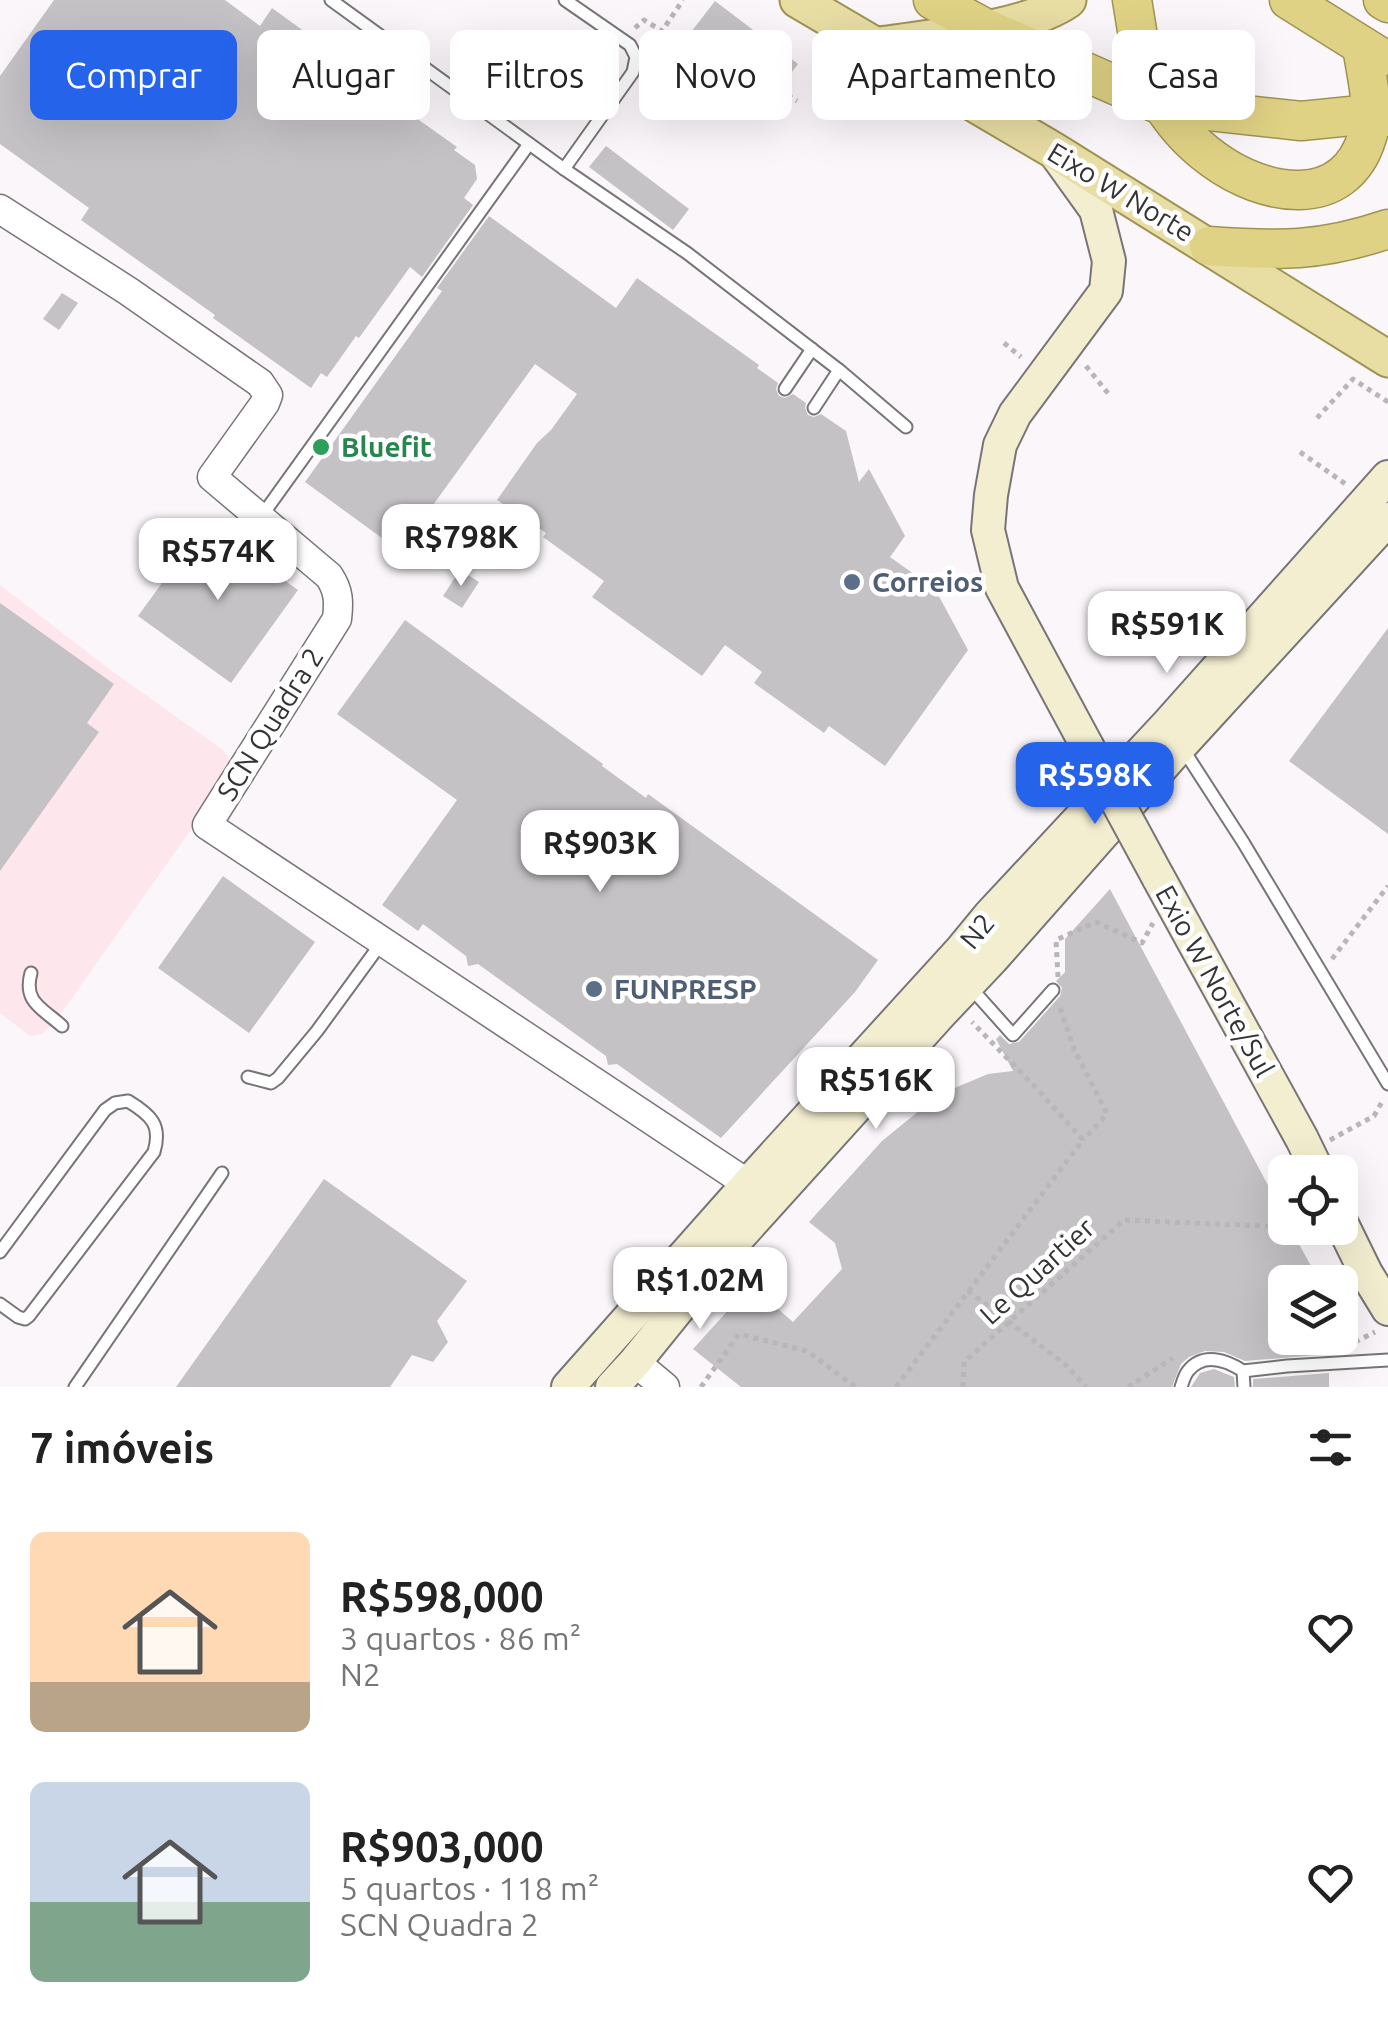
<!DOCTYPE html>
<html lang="pt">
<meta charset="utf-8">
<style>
:root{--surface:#fff;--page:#f2f2f2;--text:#222;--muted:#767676;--accent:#2563eb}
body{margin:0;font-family:Ubuntu,sans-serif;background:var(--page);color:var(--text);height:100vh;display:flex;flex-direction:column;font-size:38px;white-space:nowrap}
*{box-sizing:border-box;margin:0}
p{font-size:32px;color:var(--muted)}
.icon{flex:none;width:55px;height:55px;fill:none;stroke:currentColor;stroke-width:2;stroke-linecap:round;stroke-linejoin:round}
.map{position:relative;height:1387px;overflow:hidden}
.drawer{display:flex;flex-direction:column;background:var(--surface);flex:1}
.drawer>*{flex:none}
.guide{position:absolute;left:30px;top:30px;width:1330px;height:90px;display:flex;gap:20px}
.tools{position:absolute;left:1268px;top:1155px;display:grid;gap:20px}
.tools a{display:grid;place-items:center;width:90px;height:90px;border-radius:15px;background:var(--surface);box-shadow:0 10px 40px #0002;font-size:50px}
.price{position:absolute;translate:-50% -85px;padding:0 22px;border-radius:20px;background:#fff;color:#222;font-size:32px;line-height:65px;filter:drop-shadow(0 2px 5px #0008)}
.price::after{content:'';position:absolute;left:50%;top:60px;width:30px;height:22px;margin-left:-15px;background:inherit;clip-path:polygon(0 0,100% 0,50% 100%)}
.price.active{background:var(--accent);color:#fff}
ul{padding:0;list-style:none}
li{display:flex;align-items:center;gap:30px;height:250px;padding:0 30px}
li span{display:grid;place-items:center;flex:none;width:280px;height:200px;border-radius:15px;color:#555}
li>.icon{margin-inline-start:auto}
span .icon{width:120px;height:120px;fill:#fffc;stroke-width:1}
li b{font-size:42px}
h2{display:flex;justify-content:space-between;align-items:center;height:120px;padding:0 30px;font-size:42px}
.pill{padding:0 35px;border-radius:15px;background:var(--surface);box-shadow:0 10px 40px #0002;font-size:35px;line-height:90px}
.pill.active{background:var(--accent);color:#fff}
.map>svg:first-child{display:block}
.commercial{fill:#fde7ec}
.building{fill:#c5c2c6}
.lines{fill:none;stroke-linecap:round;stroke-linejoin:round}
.service-casing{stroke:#787579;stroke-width:15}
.tertiary-casing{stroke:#787579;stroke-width:31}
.secondary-casing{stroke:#787579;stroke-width:36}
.primary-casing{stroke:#9f9354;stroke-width:39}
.trunk-casing{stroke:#9f9354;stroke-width:41}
.path{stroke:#b9b6ba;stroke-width:5;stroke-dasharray:5 5;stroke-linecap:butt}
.service{stroke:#fff;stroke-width:11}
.tertiary{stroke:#fff;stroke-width:28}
.secondary{stroke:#f4eed1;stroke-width:32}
.primary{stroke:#e8dda3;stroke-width:35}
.trunk{stroke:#e0d284;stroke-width:38}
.secondary-bridge-casing{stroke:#787579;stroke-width:36;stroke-linecap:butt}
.secondary-bridge{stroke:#f4eed1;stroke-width:32}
.leisure-dot{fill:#2e9e5b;stroke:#fff;stroke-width:4}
.service-dot{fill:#5c6f8a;stroke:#fff;stroke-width:4}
.labels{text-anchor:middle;stroke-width:9;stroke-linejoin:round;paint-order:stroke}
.street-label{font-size:28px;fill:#343335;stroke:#fff}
.leisure-label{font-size:28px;font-weight:bold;fill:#27864d;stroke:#fff;text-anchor:start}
.service-label{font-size:28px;font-weight:bold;fill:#4e5e75;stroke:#fff;text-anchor:start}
</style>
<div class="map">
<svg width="1388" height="1387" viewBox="0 0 1388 1387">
<rect width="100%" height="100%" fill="#faf6fa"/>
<!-- commercial -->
<path class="commercial" d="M0 585 112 671 223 750 229 759 226 780 55 1022 42 1034 30 1036 0 1013Z"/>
<!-- building -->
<g class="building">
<path d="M54 0H225L260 26 272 8 367 77 364 81 457 147 454 150 475 165 477 179 464 198 473 205 422 277 410 267 359 338 356 336 327 377 321 373 311 388 213 318 215 315 81 220 89 208 0 144V76Z"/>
<path d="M715 1 798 64 764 109 681 45Z"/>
<path d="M606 146 689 209 673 230 589 167Z"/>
<path d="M489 216 616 308 637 278 759 365 757 368 778 383 776 389 779 396 785 398 793 394 806 403 805 408 808 415 814 417 821 414 846 431 859 482 869 469 905 536 890 557 935 589 968 650 885 766 829 726 824 733 754 683 762 672 725 645 702 676 592 597 604 581 543 537 546 533 497 500 537 443 551 430 577 394 535 364 402 548 399 545 397 549 305 482 442 291 437 288Z"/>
<path d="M62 293 78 303 59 330 43 319Z"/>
<path d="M205 524 298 590 231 683 138 616Z"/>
<path d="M460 570 479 582 462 608 443 596Z"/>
<path d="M0 603 114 684 87 723 99 732 0 871Z"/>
<path d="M405 620 603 764 602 766 646 798 648 794 878 960 855 992 721 1138 617 1064 608 1065 606 1056 478 964 468 966 466 956 423 924 418 931 382 905 457 800 337 714Z"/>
<path d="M1388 628V834L1289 761Z"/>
<path d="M223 876 315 942 249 1033 158 968Z"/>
<path d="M1110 889 1285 1217V1228H1290L1320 1282H1285V1338H1331L1330 1354 1245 1361 1224 1352 1205 1351 1189 1357 1181 1364 1172 1387H741L693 1349 751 1285 793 1322 842 1269 835 1243 809 1222 882 1141 925 1106 957 1087 988 1074 1013 1071 996 1039 1000 1035 1009 1044 1019 1042 1060 996 1062 988 1056 981 1065 972V939Z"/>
<path d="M324 1179 467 1281 437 1321 448 1342 433 1362 412 1355 390 1387H176Z"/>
<path d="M1214 1369 1234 1377 1235 1387H1191L1200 1373Z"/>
<path d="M1329 1373V1387H1253V1379Z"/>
</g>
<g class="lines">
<!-- service casing -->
<g class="service-casing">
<g id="service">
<path d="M331 0 564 169 687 253 839 370 906 427"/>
<path d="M564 169 633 72 636 57 630 45 565 0"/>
<path d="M785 389 812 349"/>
<path d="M814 408 839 370"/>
<path d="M261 517 529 144"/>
<path d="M1183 749 1243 842 1388 1084"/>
<path d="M31 973C23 1002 42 1008 62 1026"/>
<path d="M971 988 1013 1035 1053 990"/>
<path d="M248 1077 271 1083 278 1078 317 1031 382 942"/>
<path d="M0 1252 105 1110 115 1103 128 1101C151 1115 162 1125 154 1152L29 1316 25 1319 18 1317 0 1304"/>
<path d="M1340 1291 1363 1275"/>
<path d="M1243 1371 1287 1366 1388 1360"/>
<path d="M75 1387 222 1173"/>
<path d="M1181 1387C1183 1382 1184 1376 1188 1371 1203 1352 1226 1360 1243 1371L1244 1387"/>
</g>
</g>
<!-- tertiary casing -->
<g class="tertiary-casing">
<g id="tertiary">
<path d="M0 209 128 291 260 383 268 395 265 403 212 477 329 576C339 591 339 602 337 619L207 825 748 1184"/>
<path d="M635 1362 665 1387"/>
</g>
</g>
<!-- secondary casing -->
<g class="secondary-casing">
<g id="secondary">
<path d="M1055 153 1096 210 1109 261 1106 291 1015 414 1000 445 991 495 988 530 1002 588 1087 746"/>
<path d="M1158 877 1302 1139 1318 1172"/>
<path d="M1340 1220 1366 1273 1388 1309"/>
<path d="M568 1387 748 1184 962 949 990 915 1168 724 1388 477"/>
<path d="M612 1387 635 1362 715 1263 940 1014 992 959 1181 745 1388 519"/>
</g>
</g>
<!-- primary casing -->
<g class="primary-casing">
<g id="primary">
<path d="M798 0 1053 150 1388 359"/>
<path d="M874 46C929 37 1023 31 1068 0"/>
</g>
</g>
<!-- trunk casing -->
<g class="trunk-casing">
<g id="trunk">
<path d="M933 0 985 28 1163 106 1301 121 1371 114 1388 117"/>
<path d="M1132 0C1138 33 1140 67 1157 96 1171 121 1191 143 1213 159 1263 196 1344 212 1367 137 1376 108 1366 75 1362 46"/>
<path d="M1289 0 1380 57"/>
<path d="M1383 0 1388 3"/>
<path d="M1209 246C1279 251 1320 252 1388 229"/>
</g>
</g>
<!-- path -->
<g class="path">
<path d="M635 28 644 20 662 31 683 0"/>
<path d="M662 31 674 42 670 50 761 119 782 92 797 101"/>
<path d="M1004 343 1021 357"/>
<path d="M1086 366 1111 397"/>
<path d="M1317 418 1353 379 1388 402"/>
<path d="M1300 452 1347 485"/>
<path d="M1332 959 1388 886"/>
<path d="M1058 977 1056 940 1096 922 1142 943 1153 923"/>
<path d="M1060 1008 1074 1049 1107 1114 1083 1140"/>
<path d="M1330 1140 1374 1116 1383 1100"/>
<path d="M968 1291 1065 1364 1086 1387"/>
<path d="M1355 1342 1375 1332"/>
<path d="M701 1387 739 1334 807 1351 855 1387"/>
<path d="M896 1387 1083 1140 1039 1091 972 1022"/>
<path d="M963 1387 964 1362 1124 1220 1285 1227"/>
<path d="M1128 1387 1173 1358"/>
</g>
<!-- service -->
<use href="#service" class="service"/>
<!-- tertiary -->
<use href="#tertiary" class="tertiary"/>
<!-- secondary -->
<use href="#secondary" class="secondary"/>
<!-- primary -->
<use href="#primary" class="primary"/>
<!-- trunk -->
<use href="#trunk" class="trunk"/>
<!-- secondary-bridge casing -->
<g class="secondary-bridge-casing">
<path id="secondary-bridge" d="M1087 746 1158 877"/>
</g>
<!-- secondary-bridge -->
<use href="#secondary-bridge" class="secondary-bridge"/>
</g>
<!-- markers -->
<circle class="leisure-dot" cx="321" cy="447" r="10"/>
<g class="service-dot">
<circle cx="852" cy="582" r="10"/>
<circle cx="594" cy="989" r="10"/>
</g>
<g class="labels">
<!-- street labels -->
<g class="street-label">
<text transform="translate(1121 192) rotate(31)" y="10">Eixo W Norte</text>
<text transform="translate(270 724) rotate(-58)" y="10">SCN Quadra 2</text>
<text transform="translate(977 931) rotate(-50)" y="10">N2</text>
<text transform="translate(1215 981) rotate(61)" y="10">Exio W Norte/Sul</text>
<text transform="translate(1037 1271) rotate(-42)" y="10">Le Quartier</text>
</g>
<!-- leisure labels -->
<g class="leisure-label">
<text x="341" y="457">Bluefit</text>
</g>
<!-- service labels -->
<g class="service-label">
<text x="872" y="592">Correios</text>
<text x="614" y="999">FUNPRESP</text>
</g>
</g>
</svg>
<div class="tools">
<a><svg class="icon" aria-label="locate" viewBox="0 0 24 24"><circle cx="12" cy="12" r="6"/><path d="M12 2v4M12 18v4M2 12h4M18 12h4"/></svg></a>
<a><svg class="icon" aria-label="layers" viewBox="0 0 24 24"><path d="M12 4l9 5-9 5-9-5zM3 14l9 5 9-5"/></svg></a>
</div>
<b class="price" style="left:461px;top:589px">R$798K</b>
<b class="price" style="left:218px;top:603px">R$574K</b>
<b class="price" style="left:1167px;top:676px">R$591K</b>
<b class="price active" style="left:1095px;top:827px">R$598K</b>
<b class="price" style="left:600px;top:895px">R$903K</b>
<b class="price" style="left:876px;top:1132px">R$516K</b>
<b class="price" style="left:700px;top:1332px">R$1.02M</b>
<div class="guide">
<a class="pill active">Comprar</a>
<a class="pill">Alugar</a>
<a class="pill">Filtros</a>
<a class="pill">Novo</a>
<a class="pill">Apartamento</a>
<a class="pill">Casa</a>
</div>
</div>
<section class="drawer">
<h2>7 imóveis<svg class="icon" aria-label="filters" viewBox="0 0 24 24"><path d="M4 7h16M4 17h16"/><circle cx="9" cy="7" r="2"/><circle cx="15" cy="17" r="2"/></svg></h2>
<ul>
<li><span style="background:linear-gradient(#ffd9b3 75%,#b9a48a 0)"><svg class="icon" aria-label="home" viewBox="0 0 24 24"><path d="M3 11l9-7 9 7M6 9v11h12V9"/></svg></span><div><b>R$598,000</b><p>3 quartos · 86 m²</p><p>N2</p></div><svg class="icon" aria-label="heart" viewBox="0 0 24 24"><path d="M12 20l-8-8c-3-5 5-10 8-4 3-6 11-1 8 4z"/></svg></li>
<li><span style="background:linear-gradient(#c9d6e8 60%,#7fa58c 0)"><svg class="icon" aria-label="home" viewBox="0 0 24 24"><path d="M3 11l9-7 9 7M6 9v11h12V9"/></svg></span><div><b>R$903,000</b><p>5 quartos · 118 m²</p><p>SCN Quadra 2</p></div><svg class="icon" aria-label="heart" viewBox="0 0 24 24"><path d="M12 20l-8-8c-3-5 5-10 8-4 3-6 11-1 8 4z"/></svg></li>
</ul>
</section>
